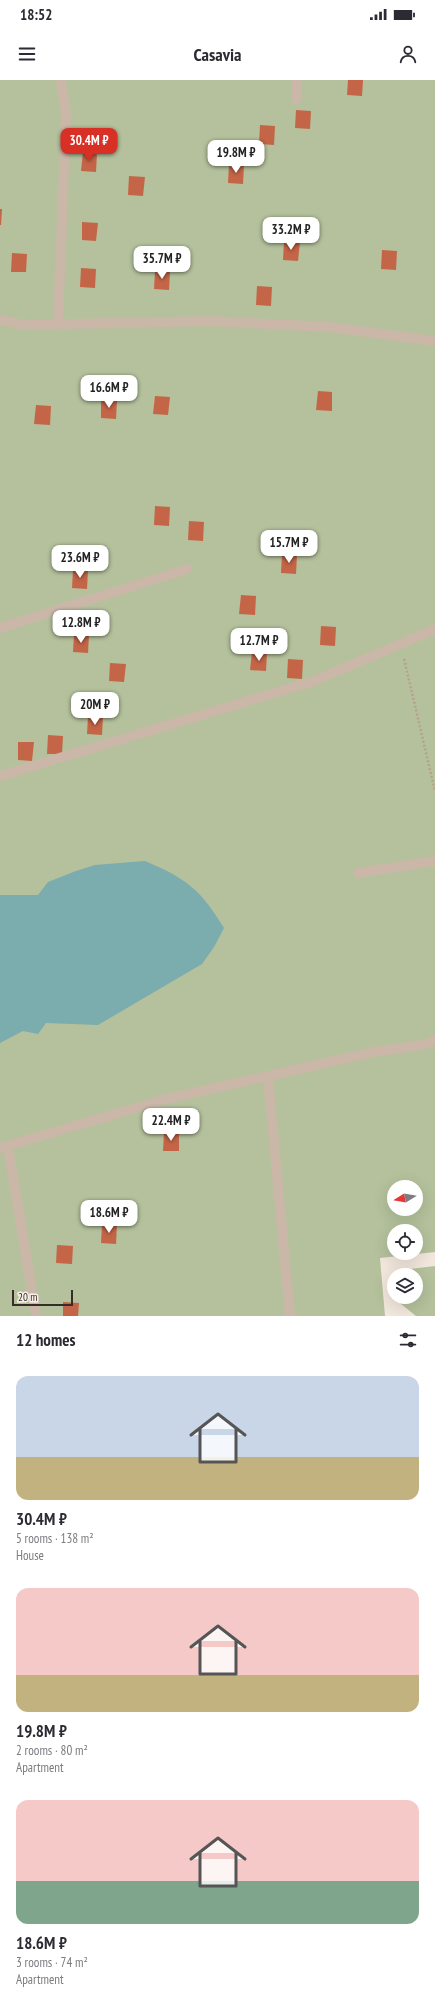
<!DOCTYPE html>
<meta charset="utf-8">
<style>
:root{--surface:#fff;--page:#f2f2f3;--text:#2b2b33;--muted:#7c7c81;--accent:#d93025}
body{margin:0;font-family:"PT Sans Narrow",sans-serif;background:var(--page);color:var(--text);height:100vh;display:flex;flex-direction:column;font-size:15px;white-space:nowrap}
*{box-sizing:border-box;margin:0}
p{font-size:13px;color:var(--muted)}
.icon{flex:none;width:22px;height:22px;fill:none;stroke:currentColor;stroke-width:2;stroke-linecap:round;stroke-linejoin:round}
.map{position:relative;height:1236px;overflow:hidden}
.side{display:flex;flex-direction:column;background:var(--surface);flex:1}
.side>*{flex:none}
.needle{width:26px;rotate:259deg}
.buttons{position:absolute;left:387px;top:1100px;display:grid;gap:8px}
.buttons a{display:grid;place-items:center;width:36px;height:36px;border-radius:50%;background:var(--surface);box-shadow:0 4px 16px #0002;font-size:20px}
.scale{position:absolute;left:12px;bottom:10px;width:61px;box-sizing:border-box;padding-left:4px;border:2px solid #362c28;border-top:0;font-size:11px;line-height:14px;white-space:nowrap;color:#362c28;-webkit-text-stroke:3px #f9f1e8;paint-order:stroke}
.price{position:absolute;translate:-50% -34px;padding:0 9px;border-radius:8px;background:#fff;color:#222;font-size:13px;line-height:26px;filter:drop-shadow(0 1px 2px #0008)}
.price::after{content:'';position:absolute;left:50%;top:24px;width:12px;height:9px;margin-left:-6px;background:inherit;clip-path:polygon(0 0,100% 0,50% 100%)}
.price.current{background:var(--accent);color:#fff}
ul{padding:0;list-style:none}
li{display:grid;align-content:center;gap:8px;height:212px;padding:0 16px}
li span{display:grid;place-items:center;height:124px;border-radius:12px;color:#555}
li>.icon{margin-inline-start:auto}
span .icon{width:72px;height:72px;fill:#fffc;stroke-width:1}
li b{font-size:17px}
h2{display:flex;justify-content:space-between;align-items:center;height:48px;padding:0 16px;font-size:17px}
.status{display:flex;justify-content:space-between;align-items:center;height:28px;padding:0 20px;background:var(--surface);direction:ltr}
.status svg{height:11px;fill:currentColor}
header{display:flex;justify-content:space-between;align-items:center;height:52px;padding:0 16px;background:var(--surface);font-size:18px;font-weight:700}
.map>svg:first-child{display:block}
.green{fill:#b4c19c;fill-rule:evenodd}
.water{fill:#7bacae}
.building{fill:#c56547}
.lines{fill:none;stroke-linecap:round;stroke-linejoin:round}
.path{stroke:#b5a192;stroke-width:2.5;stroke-dasharray:2 2;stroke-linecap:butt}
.minor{stroke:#cab7a8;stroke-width:10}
</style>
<div class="status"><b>18:52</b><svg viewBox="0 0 49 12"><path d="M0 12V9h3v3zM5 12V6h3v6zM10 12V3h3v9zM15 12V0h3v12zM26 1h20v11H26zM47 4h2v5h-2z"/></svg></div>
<header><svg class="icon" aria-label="menu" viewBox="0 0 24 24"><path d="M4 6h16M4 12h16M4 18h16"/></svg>Casavia<svg class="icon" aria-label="person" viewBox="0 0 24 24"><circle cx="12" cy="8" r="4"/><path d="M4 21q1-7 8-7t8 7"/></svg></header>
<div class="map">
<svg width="435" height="1236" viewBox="0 0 435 1236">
<rect width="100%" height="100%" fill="#f2e7dc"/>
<!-- green -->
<g class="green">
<path d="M0 0H435V1172L380 1178 385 1236H0ZM394 1107H416V1129H394ZM394 1151H416V1173H394Z"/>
<path d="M435 1186V1236H416L396 1220V1217H416V1195H403L410 1189Z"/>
</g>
<!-- water -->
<path class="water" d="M145 781C186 798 201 810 224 848L214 867 202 884 98 945 46 943 38 954 23 951 0 963V815H38L48 802 76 791 95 785Z"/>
<!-- building -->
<g class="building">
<path d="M348 0H363L362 16 347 15Z"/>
<path d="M296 30 311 31 310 49 295 48Z"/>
<path d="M260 45 275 46 274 65 259 64Z"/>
<path d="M83 72 97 73 96 92 81 91Z"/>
<path d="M229 84 244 85 243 104 228 103Z"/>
<path d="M129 96 145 97 143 116 128 115Z"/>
<path d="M0 129H2L1 145H0Z"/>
<path d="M82 142 98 143 96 161 82 160Z"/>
<path d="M284 161 300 162 298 181 283 180Z"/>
<path d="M382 170 397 171 396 190 381 189Z"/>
<path d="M12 173 27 174 26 192H11Z"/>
<path d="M81 188 96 189 95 208 80 207Z"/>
<path d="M155 191 170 192 169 210 154 209Z"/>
<path d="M257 206 272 207 271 226 256 225Z"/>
<path d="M318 311 332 312V331L316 330Z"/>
<path d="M155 316 170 317 168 335 153 334Z"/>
<path d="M101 320 117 321 116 339 101 338Z"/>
<path d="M36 325 51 326 50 345 34 344Z"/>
<path d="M155 426 170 427 169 446 154 445Z"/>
<path d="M189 441 204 442 203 461 188 460Z"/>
<path d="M282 474 297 475 296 494 281 493Z"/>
<path d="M73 490H88L87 509 72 508Z"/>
<path d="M241 515 256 516 255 535 239 534Z"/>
<path d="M321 546 336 547 335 566 320 565Z"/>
<path d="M74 554 89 555 88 573 73 572Z"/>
<path d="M252 572 267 573 266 591 250 590Z"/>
<path d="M288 579 303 580 302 599 287 598Z"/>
<path d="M110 583 126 584 124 602 109 601Z"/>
<path d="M88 636 103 637 102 655 87 654Z"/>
<path d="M48 655 63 656 62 674H47Z"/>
<path d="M18 662H34L32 681 18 680Z"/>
<path d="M164 1052 179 1053V1071H163Z"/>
<path d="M102 1145H117L116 1164 101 1163Z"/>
<path d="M57 1165 73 1166 72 1184 56 1183Z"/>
<path d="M63 1222 79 1223 78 1236H63Z"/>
</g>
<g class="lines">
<!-- path -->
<path class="path" d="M404 579 435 711"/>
<!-- minor -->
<g class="minor">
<path d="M296 19 297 0"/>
<path d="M0 239 23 245 211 241 330 247 435 261"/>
<path d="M58 244 66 33 61 0"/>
<path d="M0 548 187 489"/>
<path d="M0 696 314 601 435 549"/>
<path d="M358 793 435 781"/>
<path d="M268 997 290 1236H288"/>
<path d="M8 1066 36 1236"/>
<path d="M0 1068 166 1019 378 971 423 965 435 960"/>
</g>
</g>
</svg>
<div class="buttons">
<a><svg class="needle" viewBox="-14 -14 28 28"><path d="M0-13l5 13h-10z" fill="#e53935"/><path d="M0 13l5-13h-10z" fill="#7c7c81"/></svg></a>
<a><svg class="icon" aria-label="locate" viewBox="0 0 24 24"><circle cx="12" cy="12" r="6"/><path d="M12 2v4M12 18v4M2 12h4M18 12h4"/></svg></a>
<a><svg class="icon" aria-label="layers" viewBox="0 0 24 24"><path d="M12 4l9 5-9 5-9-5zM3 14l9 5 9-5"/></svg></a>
</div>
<div class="scale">20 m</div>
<b class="price current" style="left:89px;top:82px">30.4M ₽</b>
<b class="price" style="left:236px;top:94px">19.8M ₽</b>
<b class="price" style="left:291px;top:171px">33.2M ₽</b>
<b class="price" style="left:162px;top:200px">35.7M ₽</b>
<b class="price" style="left:109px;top:329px">16.6M ₽</b>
<b class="price" style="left:289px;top:484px">15.7M ₽</b>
<b class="price" style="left:80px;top:499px">23.6M ₽</b>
<b class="price" style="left:81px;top:564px">12.8M ₽</b>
<b class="price" style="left:259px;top:582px">12.7M ₽</b>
<b class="price" style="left:95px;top:646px">20M ₽</b>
<b class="price" style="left:171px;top:1062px">22.4M ₽</b>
<b class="price" style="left:109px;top:1154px">18.6M ₽</b>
</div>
<section class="side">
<h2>12 homes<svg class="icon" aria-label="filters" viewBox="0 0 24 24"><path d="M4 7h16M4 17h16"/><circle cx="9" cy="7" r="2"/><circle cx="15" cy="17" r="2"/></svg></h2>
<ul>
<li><span style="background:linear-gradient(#c9d6e8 65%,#c2b280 0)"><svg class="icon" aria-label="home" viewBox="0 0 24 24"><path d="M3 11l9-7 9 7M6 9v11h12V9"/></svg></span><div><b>30.4M ₽</b><p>5 rooms · 138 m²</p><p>House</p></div></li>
<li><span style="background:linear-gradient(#f6c9c9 70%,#c2b280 0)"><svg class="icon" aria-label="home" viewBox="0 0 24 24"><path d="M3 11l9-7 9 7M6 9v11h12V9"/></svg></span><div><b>19.8M ₽</b><p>2 rooms · 80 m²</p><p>Apartment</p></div></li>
<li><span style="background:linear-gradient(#f6c9c9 65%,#7fa58c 0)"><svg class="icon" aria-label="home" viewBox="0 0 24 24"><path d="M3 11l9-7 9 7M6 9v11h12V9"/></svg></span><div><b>18.6M ₽</b><p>3 rooms · 74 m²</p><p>Apartment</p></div></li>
</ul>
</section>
